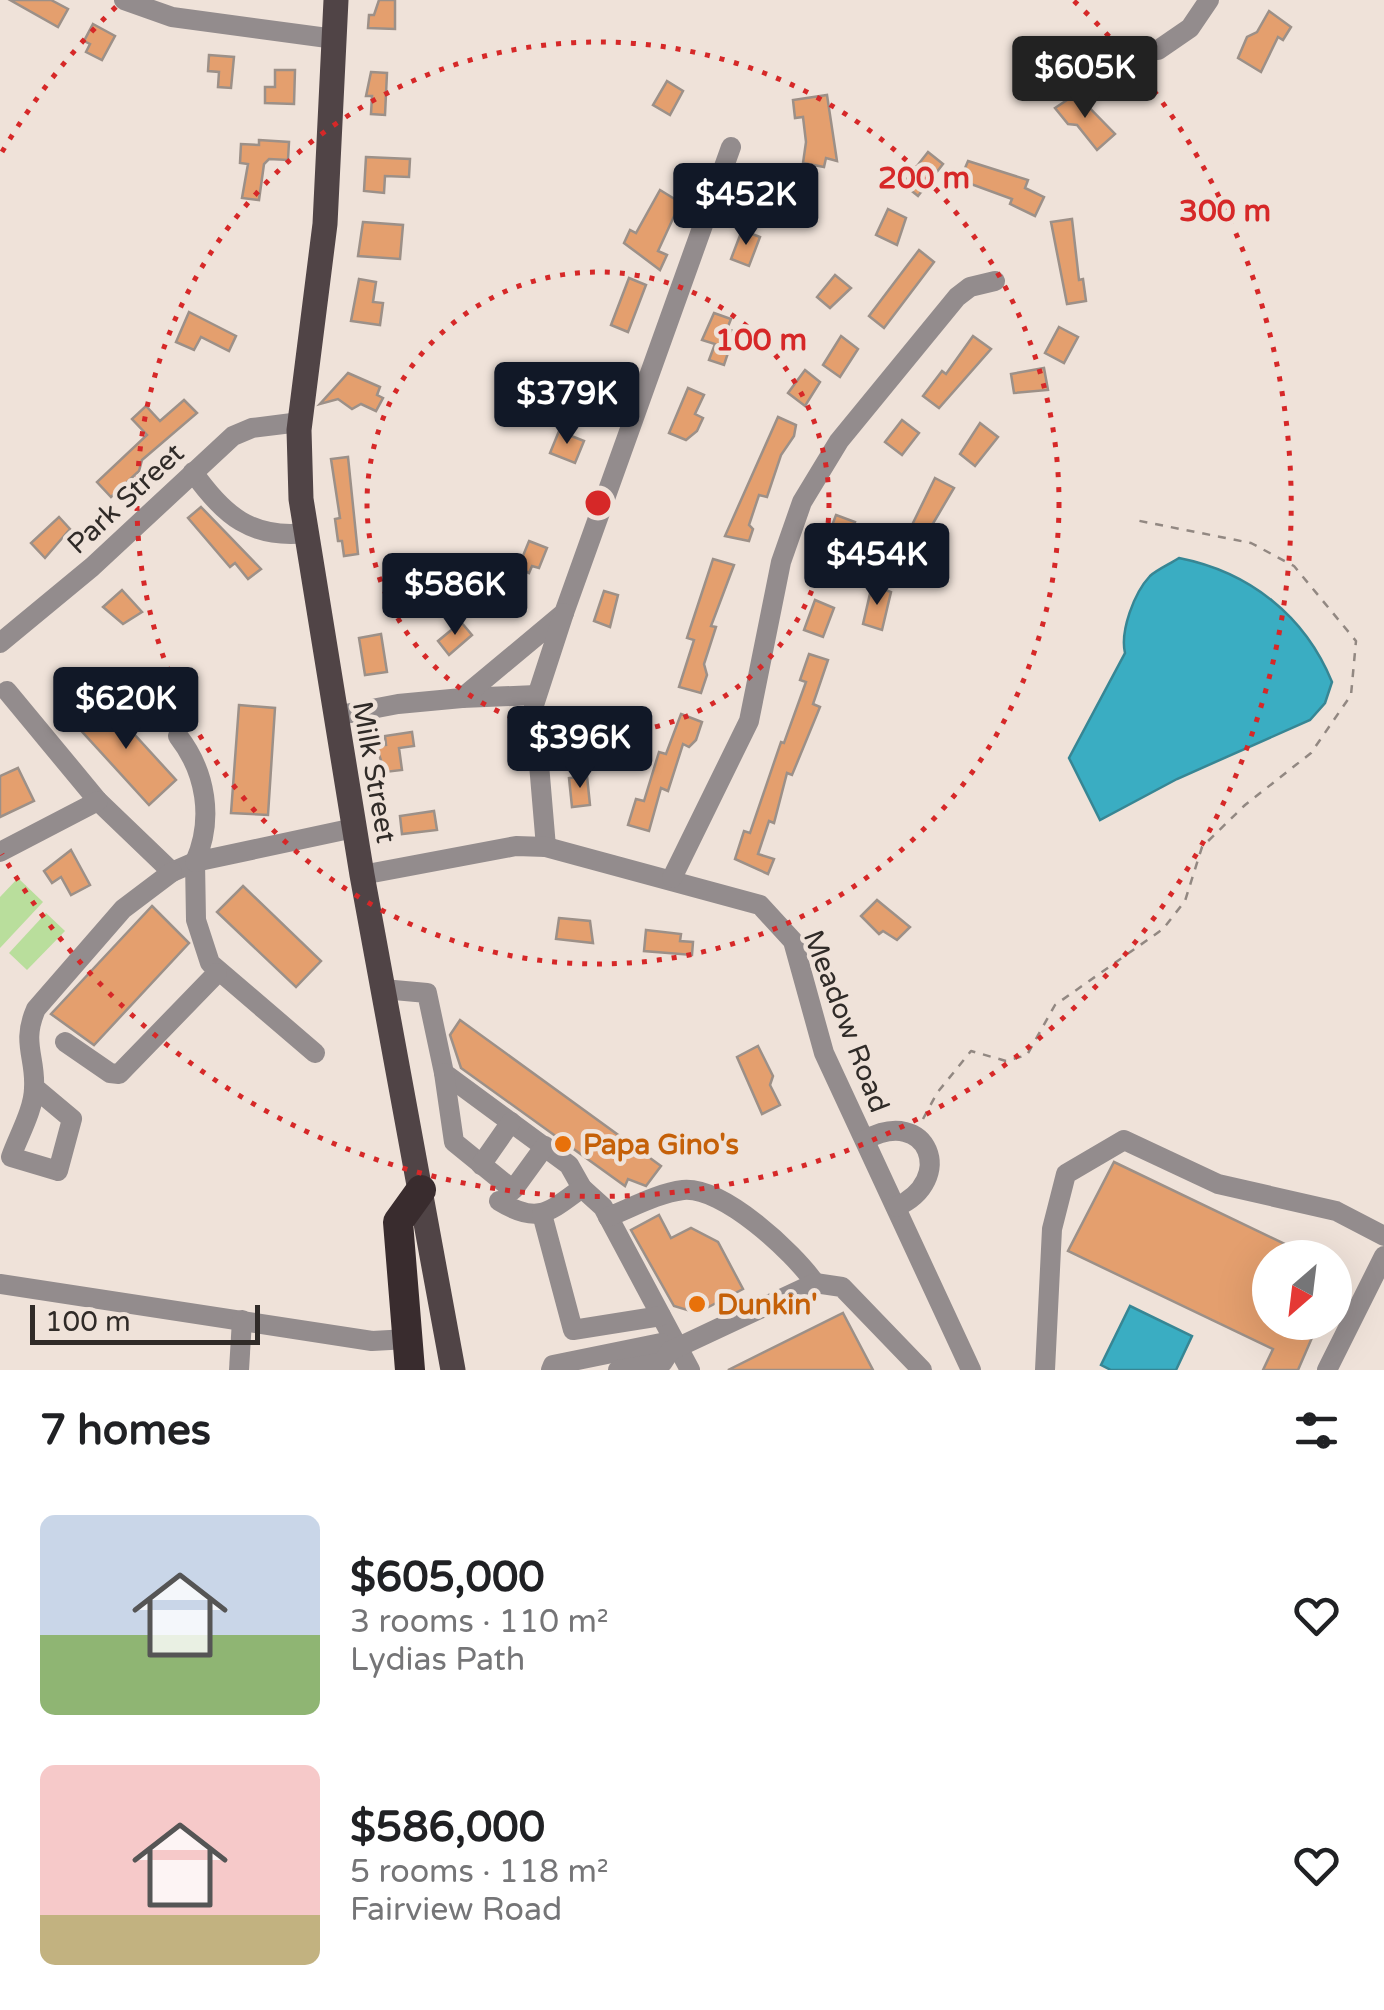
<!DOCTYPE html>
<meta charset="utf-8">
<style>
:root{--surface:#fff;--page:#f2f2f2;--text:#202124;--muted:#757577;--accent:#111827}
body{margin:0;font-family:"Varela Round",sans-serif;background:var(--page);color:var(--text);height:100vh;display:flex;flex-direction:column;font-size:38px;white-space:nowrap}
*{box-sizing:border-box;margin:0}
p{font-size:32px;color:var(--muted)}
.icon{flex:none;width:55px;height:55px;fill:none;stroke:currentColor;stroke-width:2;stroke-linecap:round;stroke-linejoin:round}
.map{position:relative;height:1370px;overflow:hidden}
.details{display:flex;flex-direction:column;background:var(--surface);flex:1}
.details>*{flex:none}
.needle{width:65px;rotate:208deg}
.fabs{position:absolute;left:1252px;top:1240px;display:grid;gap:20px}
.fabs a{display:grid;place-items:center;width:100px;height:100px;border-radius:50%;background:var(--surface);box-shadow:0 10px 40px #0002;font-size:50px}
.scale{position:absolute;left:30px;bottom:25px;width:230px;box-sizing:border-box;padding-left:10px;border:5px solid #302b28;border-top:0;font-size:28px;line-height:35px;white-space:nowrap;color:#302b28;-webkit-text-stroke:8px #efe2d9;paint-order:stroke}
.price{position:absolute;translate:-50% -85px;padding:0 22px;border-radius:10px;background:var(--accent);color:#fff;font-size:32px;line-height:65px;filter:drop-shadow(0 2px 5px #0008)}
.price::after{content:'';position:absolute;left:50%;top:60px;width:30px;height:22px;margin-left:-15px;background:inherit;clip-path:polygon(0 0,100% 0,50% 100%)}
.price.active{background:#222;color:#fff}
ul{padding:0;list-style:none}
li{display:flex;align-items:center;gap:30px;height:250px;padding:0 40px}
li span{display:grid;place-items:center;flex:none;width:280px;height:200px;border-radius:15px;color:#555}
li>.icon{margin-inline-start:auto}
span .icon{width:120px;height:120px;fill:#fffc;stroke-width:1}
li b{font-size:42px}
h2{display:flex;justify-content:space-between;align-items:center;height:120px;padding:0 40px;font-size:42px}
.map>svg:first-child{display:block}
.green{fill:#b9de9c}
.water{fill:#3aadc2;stroke:#378694;stroke-width:2.5}
.building{fill:#e49f6e;stroke:#9c9088;stroke-width:2.5}
.lines{fill:none;stroke-linecap:round;stroke-linejoin:round}
.path{stroke:#928882;stroke-width:2.5;stroke-dasharray:8 8;stroke-linecap:butt}
.minor{stroke:#938c8d;stroke-width:20}
.major{stroke:#504446;stroke-width:25}
.highway{stroke:#392c2e;stroke-width:30}
.ring{fill:none;stroke:#d62828;stroke-width:5;stroke-dasharray:5 10}
.food-dot{fill:#e8710a;stroke:#efe2d9;stroke-width:4}
.labels{text-anchor:middle;stroke-width:9;stroke-linejoin:round;paint-order:stroke}
.street-label{font-size:28px;fill:#302b28;stroke:#efe2d9}
.food-label{font-size:28px;font-weight:bold;fill:#c56008;stroke:#efe2d9;text-anchor:start}
.centre{fill:#d62828;stroke:#efe2d9;stroke-width:5}
.ring-label{font-size:30px;text-anchor:middle;font-weight:bold;fill:#d62828;stroke:#efe2d9;stroke-width:9;stroke-linejoin:round;paint-order:stroke}
</style>
<div class="map">
<svg width="1384" height="1370" viewBox="0 0 1384 1370">
<rect width="100%" height="100%" fill="#efe2d9"/>
<!-- green -->
<g class="green">
<path d="M18 878 43 902 0 948V897Z"/>
<path d="M46 913 65 931 27 970 9 953Z"/>
</g>
<!-- water -->
<g class="water">
<path d="M1179 558C1250 572 1305 616 1332 682L1325 703 1310 720 1177 779 1100 820 1069 758 1125 653C1120 631 1134 593 1150 576 1158 569 1170 564 1179 558Z"/>
<path d="M1130 1306 1192 1336 1176 1370H1111L1101 1365Z"/>
</g>
<!-- building -->
<g class="building">
<path d="M10 0H51L68 9 58 27Z"/>
<path d="M379 0H395V29L368 28 369 15H374Z"/>
<path d="M1269 11 1291 27 1283 40 1278 37 1261 72 1238 58 1247 37 1257 32Z"/>
<path d="M93 24 115 36 102 60 86 52 90 44 84 41Z"/>
<path d="M209 55 234 57 231 88 218 87 219 72 208 71Z"/>
<path d="M275 70H295L294 104 265 103V87H275Z"/>
<path d="M371 72 387 73 385 115 371 114 372 96H366Z"/>
<path d="M667 81 683 91 670 115 653 105Z"/>
<path d="M1076 94 1115 134 1097 150 1077 125 1068 124 1055 108Z"/>
<path d="M827 95 837 161 826 158 824 167 803 163 806 142 803 117 795 118 793 100Z"/>
<path d="M259 140 289 142 288 160 269 159 264 164 259 200 242 198 248 164 240 163 241 144 259 145Z"/>
<path d="M928 152 943 164 918 196 903 184Z"/>
<path d="M366 157 410 159 409 177 385 176 384 193 364 191Z"/>
<path d="M968 161 1028 180 1025 188 1044 197 1035 216 1010 204 1012 199 960 180Z"/>
<path d="M660 190 686 206 676 212 658 251 667 255 660 270 624 243 630 230 636 233Z"/>
<path d="M888 209 906 218 897 245 876 235Z"/>
<path d="M1072 219 1079 280 1083 279 1086 301 1067 304 1051 222Z"/>
<path d="M363 222 403 225 400 259 358 256Z"/>
<path d="M742 230 760 237 749 266 731 259Z"/>
<path d="M919 250 934 262 884 328 869 316Z"/>
<path d="M835 275 851 288 830 308 817 297Z"/>
<path d="M629 278 646 285 628 332 611 325Z"/>
<path d="M359 279 376 282 373 302 383 303 380 325 351 321Z"/>
<path d="M189 312 236 336 229 351 201 337 194 350 176 342Z"/>
<path d="M714 313 731 319 727 329 743 334 738 350 730 347 724 365 709 360 715 344 702 340Z"/>
<path d="M1059 327 1078 337 1064 363 1045 353Z"/>
<path d="M841 336 858 349 840 377 823 365Z"/>
<path d="M973 336 991 349 939 408 923 396 942 371 946 374Z"/>
<path d="M1044 368 1048 390 1014 393 1011 374Z"/>
<path d="M805 370 820 382 805 406 788 393Z"/>
<path d="M348 373 380 387 377 395 383 398 376 411 361 404 352 409 338 399 320 404Z"/>
<path d="M592 382 610 388 597 415 582 410Z"/>
<path d="M688 388 704 395 695 414 703 418 697 431 686 440 669 433Z"/>
<path d="M184 400 197 413 142 460 139 471 111 497 97 482 147 435 132 419 146 406 160 421Z"/>
<path d="M778 417 796 425 794 436 781 455 767 497 759 495 749 525 753 529 749 541 725 536Z"/>
<path d="M902 420 919 433 902 455 885 442Z"/>
<path d="M980 423 998 437 975 466 960 454Z"/>
<path d="M559 431 584 441 575 463 550 453Z"/>
<path d="M348 457 358 554 344 556 342 541H338L335 519 340 518 331 459Z"/>
<path d="M935 478 954 488 909 564 890 554 911 527Z"/>
<path d="M201 507 261 569 248 579 235 563 230 567 188 518Z"/>
<path d="M836 515 855 522 845 551 825 544Z"/>
<path d="M59 517 70 529 45 558 31 543Z"/>
<path d="M529 541 547 548 539 568 532 566 529 573 518 568Z"/>
<path d="M713 559 734 565 711 626 716 627 704 664 707 675 701 693 679 687 694 640 687 638Z"/>
<path d="M872 585 891 592 882 630 863 624Z"/>
<path d="M122 590 142 612 123 624 103 607Z"/>
<path d="M604 591 618 595 610 627 594 621Z"/>
<path d="M815 600 834 608 823 637 804 630Z"/>
<path d="M461 622 472 635 449 655 438 641Z"/>
<path d="M381 634 387 672 365 675 359 638Z"/>
<path d="M809 654 828 660 813 704 820 707 792 775 787 773 774 823 769 821 758 854 774 859 768 874 735 859 744 831 750 833 781 742 784 743 806 682 800 680Z"/>
<path d="M103 700 176 780 149 805 76 725Z"/>
<path d="M239 705 275 708 268 815 231 813Z"/>
<path d="M681 714 702 722 696 740 689 747 683 744 668 791 661 788 649 831 628 825 636 799 644 801 659 752 666 754Z"/>
<path d="M412 732 414 746 399 748 402 770 385 772 376 746 386 745 385 736Z"/>
<path d="M18 768 34 801 0 817V776Z"/>
<path d="M587 776 590 805 572 807 569 778Z"/>
<path d="M434 811 437 830 402 834 400 816Z"/>
<path d="M71 850 90 885 71 895 61 877 52 883 44 871Z"/>
<path d="M243 886 321 961 296 987 217 912Z"/>
<path d="M877 900 910 927 897 940 883 931 879 934 861 916Z"/>
<path d="M152 906 189 943 94 1045 51 1014Z"/>
<path d="M559 918 590 921 593 943 556 939Z"/>
<path d="M646 930 681 934 680 941 693 942 692 955 644 951Z"/>
<path d="M460 1020 661 1166 646 1186 628 1179 625 1186 461 1068 450 1035Z"/>
<path d="M758 1046 773 1076 770 1085 780 1105 762 1114 737 1057Z"/>
<path d="M1114 1162 1314 1258H1270V1322H1309L1306 1329 1314 1333 1298 1370H1263L1273 1349 1068 1251Z"/>
<path d="M659 1215 671 1238 691 1228 718 1242 743 1289 697 1313 674 1306 631 1230Z"/>
<path d="M843 1313 873 1370H728Z"/>
</g>
<g class="lines">
<!-- path -->
<path class="path" d="M923 1119 937 1093 971 1051 1006 1061 1027 1055 1055 1005 1163 929 1185 901 1202 847 1245 805 1311 753 1351 695 1356 641 1294 566 1251 543 1135 520"/>
<!-- minor -->
<g class="minor">
<path d="M124 0 172 17 335 39"/>
<path d="M1158 50 1190 28 1209 0"/>
<path d="M193 472C224 516 252 539 306 533"/>
<path d="M0 643 92 567 233 436 252 428 300 422"/>
<path d="M7 691 98 801 172 872 195 862 196 920 210 963 315 1053"/>
<path d="M462 698 536 695"/>
<path d="M335 716 398 704 462 698 564 613 731 147"/>
<path d="M178 736C206 772 214 819 195 862L354 828"/>
<path d="M546 847 534 705 564 613"/>
<path d="M0 852 98 801"/>
<path d="M362 875 516 846 546 847 760 905 793 941 824 1053 971 1370"/>
<path d="M672 878 749 721 781 562 802 502 839 441 957 297 970 287 995 281"/>
<path d="M383 989 427 993 444 1073 569 1165 582 1188 603 1207 690 1370"/>
<path d="M65 1042 110 1073 119 1074 217 973"/>
<path d="M444 1073 454 1142 513 1190 545 1146"/>
<path d="M35 1088 72 1119 58 1171 11 1157C18 1137 34 1109 34 1088 36 1057 21 1043 36 1009L123 909 172 872"/>
<path d="M865 1140C928 1105 957 1180 896 1207"/>
<path d="M481 1165 511 1122"/>
<path d="M499 1201C538 1225 549 1212 582 1188"/>
<path d="M542 1214 573 1330 661 1316"/>
<path d="M608 1217C631 1208 658 1193 683 1190 723 1186 793 1252 815 1283"/>
<path d="M0 1284 372 1341 408 1339"/>
<path d="M239 1370 242 1320"/>
<path d="M551 1370 553 1365 661 1343 670 1351"/>
<path d="M618 1370 663 1362 670 1351 815 1283 842 1287 922 1370"/>
<path d="M1045 1370 1052 1229 1066 1174 1124 1140 1218 1184 1336 1211 1384 1236"/>
<path d="M1327 1370 1384 1256"/>
</g>
<!-- major -->
<path class="major" d="M336 0 325 224 299 430 301 499 362 875 453 1370"/>
<!-- highway -->
<path class="highway" d="M410 1370 398 1222 421 1190"/>
</g>
<!-- distance rings -->
<g class="ring">
<circle cx="598" cy="503" r="231"/>
<circle cx="598" cy="503" r="461"/>
<path d="M2 152A692 692 0 0 1 122 1M1074 1A692 692 0 1 1 2 854"/>
</g>
<!-- markers -->
<g class="food-dot">
<circle cx="563" cy="1144" r="10"/>
<circle cx="697" cy="1304" r="10"/>
</g>
<g class="labels">
<!-- street labels -->
<g class="street-label">
<text transform="translate(125 498) rotate(-43)" y="10">Park Street</text>
<text transform="translate(375 772) rotate(80)" y="10">Milk Street</text>
<text transform="translate(847 1021) rotate(69)" y="10">Meadow Road</text>
</g>
<!-- food labels -->
<g class="food-label">
<text x="583" y="1154">Papa Gino's</text>
<text x="717" y="1314">Dunkin'</text>
</g>
</g>
<circle cx="598" cy="503" r="15" class="centre"/>
<g class="ring-label">
<text x="924" y="188">200 m</text>
<text x="1225" y="221">300 m</text>
<text x="761" y="350">100 m</text>
</g>
</svg>
<div class="fabs">
<a><svg class="needle" viewBox="-14 -14 28 28"><path d="M0-13l5 13h-10z" fill="#e53935"/><path d="M0 13l5-13h-10z" fill="#757577"/></svg></a>
</div>
<div class="scale">100 m</div>
<b class="price active" style="left:1085px;top:121px">$605K</b>
<b class="price" style="left:746px;top:248px">$452K</b>
<b class="price" style="left:567px;top:447px">$379K</b>
<b class="price" style="left:877px;top:608px">$454K</b>
<b class="price" style="left:455px;top:638px">$586K</b>
<b class="price" style="left:126px;top:752px">$620K</b>
<b class="price" style="left:580px;top:791px">$396K</b>
</div>
<section class="details">
<h2>7 homes<svg class="icon" aria-label="filters" viewBox="0 0 24 24"><path d="M4 7h16M4 17h16"/><circle cx="9" cy="7" r="2"/><circle cx="15" cy="17" r="2"/></svg></h2>
<ul>
<li><span style="background:linear-gradient(#c9d6e8 60%,#8fb573 0)"><svg class="icon" aria-label="home" viewBox="0 0 24 24"><path d="M3 11l9-7 9 7M6 9v11h12V9"/></svg></span><div><b>$605,000</b><p>3 rooms · 110 m²</p><p>Lydias Path</p></div><svg class="icon" aria-label="heart" viewBox="0 0 24 24"><path d="M12 20l-8-8c-3-5 5-10 8-4 3-6 11-1 8 4z"/></svg></li>
<li><span style="background:linear-gradient(#f6c9c9 75%,#c2b280 0)"><svg class="icon" aria-label="home" viewBox="0 0 24 24"><path d="M3 11l9-7 9 7M6 9v11h12V9"/></svg></span><div><b>$586,000</b><p>5 rooms · 118 m²</p><p>Fairview Road</p></div><svg class="icon" aria-label="heart" viewBox="0 0 24 24"><path d="M12 20l-8-8c-3-5 5-10 8-4 3-6 11-1 8 4z"/></svg></li>
</ul>
</section>
